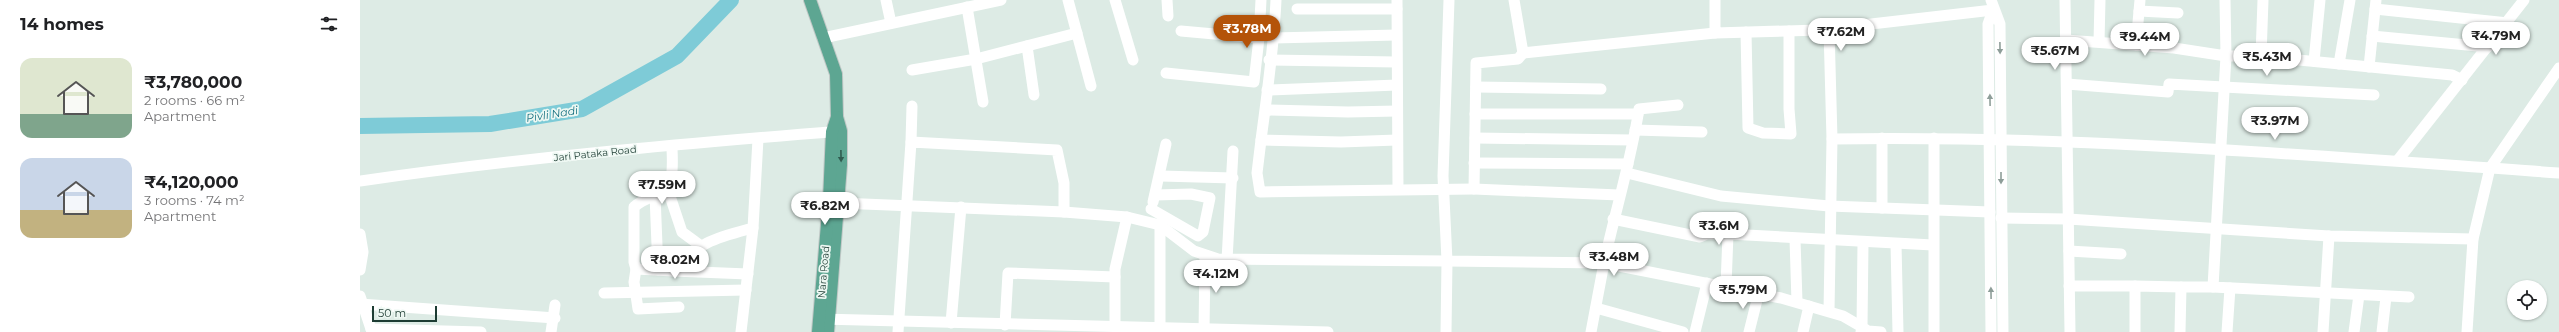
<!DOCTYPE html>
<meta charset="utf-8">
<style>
:root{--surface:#fff;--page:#f6f6f6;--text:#202124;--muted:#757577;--accent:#b45309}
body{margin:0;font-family:Montserrat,sans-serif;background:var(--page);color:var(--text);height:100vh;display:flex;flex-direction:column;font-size:15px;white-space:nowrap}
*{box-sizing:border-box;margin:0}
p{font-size:13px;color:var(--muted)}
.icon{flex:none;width:22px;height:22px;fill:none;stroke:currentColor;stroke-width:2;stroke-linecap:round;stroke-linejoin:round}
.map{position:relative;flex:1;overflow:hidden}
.panel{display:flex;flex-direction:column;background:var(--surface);width:360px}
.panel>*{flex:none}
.fabs{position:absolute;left:2147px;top:280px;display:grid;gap:8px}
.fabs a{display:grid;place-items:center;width:40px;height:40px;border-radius:50%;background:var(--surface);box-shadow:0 1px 3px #0004;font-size:20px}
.scale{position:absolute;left:12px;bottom:10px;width:65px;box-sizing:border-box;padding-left:4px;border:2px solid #1d3c33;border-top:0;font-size:11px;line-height:14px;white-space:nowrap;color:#1d3c33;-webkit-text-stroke:3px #eef8f3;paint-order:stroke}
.price{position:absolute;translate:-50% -34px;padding:0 9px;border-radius:14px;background:#fff;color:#222;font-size:13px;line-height:26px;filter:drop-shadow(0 1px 2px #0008)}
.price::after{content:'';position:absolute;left:50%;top:24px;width:12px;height:9px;margin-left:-6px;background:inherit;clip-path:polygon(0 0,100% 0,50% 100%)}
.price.current{background:var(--accent);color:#fff}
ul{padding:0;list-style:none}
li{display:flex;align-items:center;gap:12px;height:100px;padding:0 20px}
li span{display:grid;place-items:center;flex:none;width:112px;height:80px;border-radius:12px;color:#555}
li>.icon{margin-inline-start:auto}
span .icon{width:48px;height:48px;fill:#fffc;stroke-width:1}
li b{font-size:17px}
h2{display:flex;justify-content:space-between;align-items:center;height:48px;padding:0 20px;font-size:17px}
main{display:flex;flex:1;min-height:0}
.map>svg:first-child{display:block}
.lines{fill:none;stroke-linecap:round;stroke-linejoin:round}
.river{stroke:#7ecbd7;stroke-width:16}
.major-casing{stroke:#c0c8c6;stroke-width:14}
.minor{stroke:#fff;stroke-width:11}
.major{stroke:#5da692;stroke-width:12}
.oneway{fill:#8e9e99}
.oneway2{fill:#305c50}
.labels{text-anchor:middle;stroke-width:3.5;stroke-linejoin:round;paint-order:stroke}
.street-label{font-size:10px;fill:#1d3c33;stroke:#eef8f3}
.water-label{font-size:11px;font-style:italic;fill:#126e7e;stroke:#eef8f3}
</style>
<main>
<section class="panel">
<h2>14 homes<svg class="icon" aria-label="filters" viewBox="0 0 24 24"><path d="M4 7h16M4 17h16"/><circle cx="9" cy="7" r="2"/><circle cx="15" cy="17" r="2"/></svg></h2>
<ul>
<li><span style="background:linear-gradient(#dfe7d0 70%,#7fa58c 0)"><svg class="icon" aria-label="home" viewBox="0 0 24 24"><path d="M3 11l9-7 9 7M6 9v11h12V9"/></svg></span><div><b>₹3,780,000</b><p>2 rooms · 66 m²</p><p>Apartment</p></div></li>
<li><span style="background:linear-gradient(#c9d6e8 65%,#c2b280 0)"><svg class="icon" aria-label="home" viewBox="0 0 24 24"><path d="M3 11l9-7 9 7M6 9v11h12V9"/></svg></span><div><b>₹4,120,000</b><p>3 rooms · 74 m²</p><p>Apartment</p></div></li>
</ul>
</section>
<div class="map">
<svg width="2199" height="332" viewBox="0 0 2199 332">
<rect width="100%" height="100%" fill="#ddebe5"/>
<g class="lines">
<!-- river -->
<path class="river" d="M0 126 130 124 222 109 317 56 371 0"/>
<!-- major casing -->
<g class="major-casing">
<g id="major">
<path d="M450 0 476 74 477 117 481 131V165L468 332"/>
<path d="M458 332 469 200 472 132 477 117"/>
</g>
</g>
<!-- minor -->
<g class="minor">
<path d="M526 0 531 23"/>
<path d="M708 0 731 86"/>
<path d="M755 0 773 60"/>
<path d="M807 0 808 16"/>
<path d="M916 0C914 47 907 94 901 140L981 142 1037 140"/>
<path d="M1037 0 1038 189"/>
<path d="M1089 0 1083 176 1087 261 1244 263 1231 332"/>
<path d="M1154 0 1163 53 1355 33"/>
<path d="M1355 0V33L1459 30 1633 10"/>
<path d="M1631 0 1640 24 1643 332"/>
<path d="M1705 0 1710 332"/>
<path d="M607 7 623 102"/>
<path d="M937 9H1037"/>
<path d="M2015 9 2148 23"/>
<path d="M1779 11 1818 13"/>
<path d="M1469 29 1472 139 1469 311"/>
<path d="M821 31 899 38 901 0"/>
<path d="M1386 32 1388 128 1403 133 1431 134 1429 109V31"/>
<path d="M2012 36 2128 47"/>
<path d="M463 38 641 0"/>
<path d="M914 38 1036 35"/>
<path d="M1706 40 1814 48 1866 56 1865 0"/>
<path d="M1739 42 1740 0"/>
<path d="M1776 45 1780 0"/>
<path d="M667 46 674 95"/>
<path d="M1163 53 1158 59 1116 63 1114 189 1259 195"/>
<path d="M1901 56 1903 0"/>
<path d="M909 60 1036 62"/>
<path d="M1954 61 1960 0"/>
<path d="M1979 64 1990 0"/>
<path d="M2009 67 2016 0"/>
<path d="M552 70 616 59 717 33"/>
<path d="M806 73 894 82 899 38"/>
<path d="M1707 84 1808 92 1809 84 2014 95"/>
<path d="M1116 87 1241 89"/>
<path d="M907 90 1037 85"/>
<path d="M1318 105 1279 109C1271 161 1255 212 1244 263L1421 298 1483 316 1502 327 1501 332"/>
<path d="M906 110 988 112 1037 111"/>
<path d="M1115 114H1278"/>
<path d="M1275 130 1342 132"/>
<path d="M1115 138 1272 140"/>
<path d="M1522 138V208"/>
<path d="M1472 139C1715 135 1957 156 2199 173"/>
<path d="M901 140 897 173 900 192 1114 189"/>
<path d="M551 142 552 106"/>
<path d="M312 146C312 161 316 186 299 194 289 198 282 200 274 207V262L276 269 313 271C340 241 356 238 393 228"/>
<path d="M2038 160 2164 0"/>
<path d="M1114 163 1268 164"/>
<path d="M1267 173 1361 196 1469 206 1630 212"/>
<path d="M801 176 873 178"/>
<path d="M0 181C159 158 320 144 481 131"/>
<path d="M307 187 322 232 341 246"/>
<path d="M295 195 298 270"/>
<path d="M793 202 806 144"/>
<path d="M479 203 704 212 767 217 800 225 834 251 858 259 1087 261 1086 332"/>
<path d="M791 209 838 236 843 232 850 198 831 194 795 195"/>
<path d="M1641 218 1708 219 1969 236 2113 239"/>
<path d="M1253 219 1340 237 1347 234H1368L1573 245"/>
<path d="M0 234 3 252 0 270"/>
<path d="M1435 239 1437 302"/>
<path d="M1503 243 1502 327 1508 331 1521 332"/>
<path d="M1536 244 1538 332"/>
<path d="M1709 251 1761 254"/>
<path d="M867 260 873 151"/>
<path d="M276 269 274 282 278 309 319 307"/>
<path d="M313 271 388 274"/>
<path d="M1366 286 1368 234"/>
<path d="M1709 286H1775"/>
<path d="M244 293 386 290"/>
<path d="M0 296 12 332"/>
<path d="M2049 297 1853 287 1866 56H1897L2092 75 2102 80"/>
<path d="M0 304 195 318"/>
<path d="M1236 308 1323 332"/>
<path d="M461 319 968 332"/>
<path d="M591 323 601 207"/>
<path d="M645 325 648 273 755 277"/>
<path d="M755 328V269L767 217"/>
<path d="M11 329 121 332"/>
<path d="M800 329V225"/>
<path d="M191 332 195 305"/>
<path d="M381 332 393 228 398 139"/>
<path d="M538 332 551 142 697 150 704 183V212"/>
<path d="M844 332 845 256"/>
<path d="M1335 332 1347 283"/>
<path d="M1389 332 1399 292"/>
<path d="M1443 332 1449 306"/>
<path d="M1574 332V138"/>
<path d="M1631 332 1628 24 1633 10"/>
<path d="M1775 332V286L1821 287"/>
<path d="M1820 332 1821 287H1853"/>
<path d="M1867 332 1870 288"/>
<path d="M1963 332 1969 236"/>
<path d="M1994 332 1999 295"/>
<path d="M2022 332 2026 297"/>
<path d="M2107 332 2113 239 2130 168 2199 68"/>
</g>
<!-- major -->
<use href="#major" class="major"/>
</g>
<!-- one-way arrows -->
<defs><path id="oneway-solid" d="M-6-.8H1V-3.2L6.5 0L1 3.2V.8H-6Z"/></defs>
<g class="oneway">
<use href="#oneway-solid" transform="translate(1640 48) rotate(89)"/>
<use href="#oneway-solid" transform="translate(1630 100) rotate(-91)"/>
<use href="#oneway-solid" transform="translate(1641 178) rotate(90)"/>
<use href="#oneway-solid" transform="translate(1631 293) rotate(-91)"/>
</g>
<use class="oneway2" href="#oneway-solid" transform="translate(481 156) rotate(89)"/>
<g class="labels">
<!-- street labels -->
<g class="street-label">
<text transform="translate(235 153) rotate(-6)" y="4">Jari Pataka Road</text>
<text transform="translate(463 272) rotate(-85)" y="4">Nara Road</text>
</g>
<!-- water labels -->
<g class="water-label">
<text transform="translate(192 114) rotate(-9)" y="4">Pivli Nadi</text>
</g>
</g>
</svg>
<div class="fabs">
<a><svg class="icon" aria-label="locate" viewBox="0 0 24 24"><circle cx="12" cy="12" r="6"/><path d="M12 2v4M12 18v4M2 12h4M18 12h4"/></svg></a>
</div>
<div class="scale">50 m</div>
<b class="price current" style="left:887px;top:49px">₹3.78M</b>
<b class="price" style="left:1481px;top:52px">₹7.62M</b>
<b class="price" style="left:2136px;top:56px">₹4.79M</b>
<b class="price" style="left:1785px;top:57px">₹9.44M</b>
<b class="price" style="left:1695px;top:71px">₹5.67M</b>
<b class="price" style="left:1907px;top:77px">₹5.43M</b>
<b class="price" style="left:1915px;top:141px">₹3.97M</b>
<b class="price" style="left:302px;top:205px">₹7.59M</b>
<b class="price" style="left:465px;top:226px">₹6.82M</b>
<b class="price" style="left:1359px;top:246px">₹3.6M</b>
<b class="price" style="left:1254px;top:277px">₹3.48M</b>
<b class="price" style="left:315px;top:280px">₹8.02M</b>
<b class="price" style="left:856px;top:294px">₹4.12M</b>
<b class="price" style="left:1383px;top:310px">₹5.79M</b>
</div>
</main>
